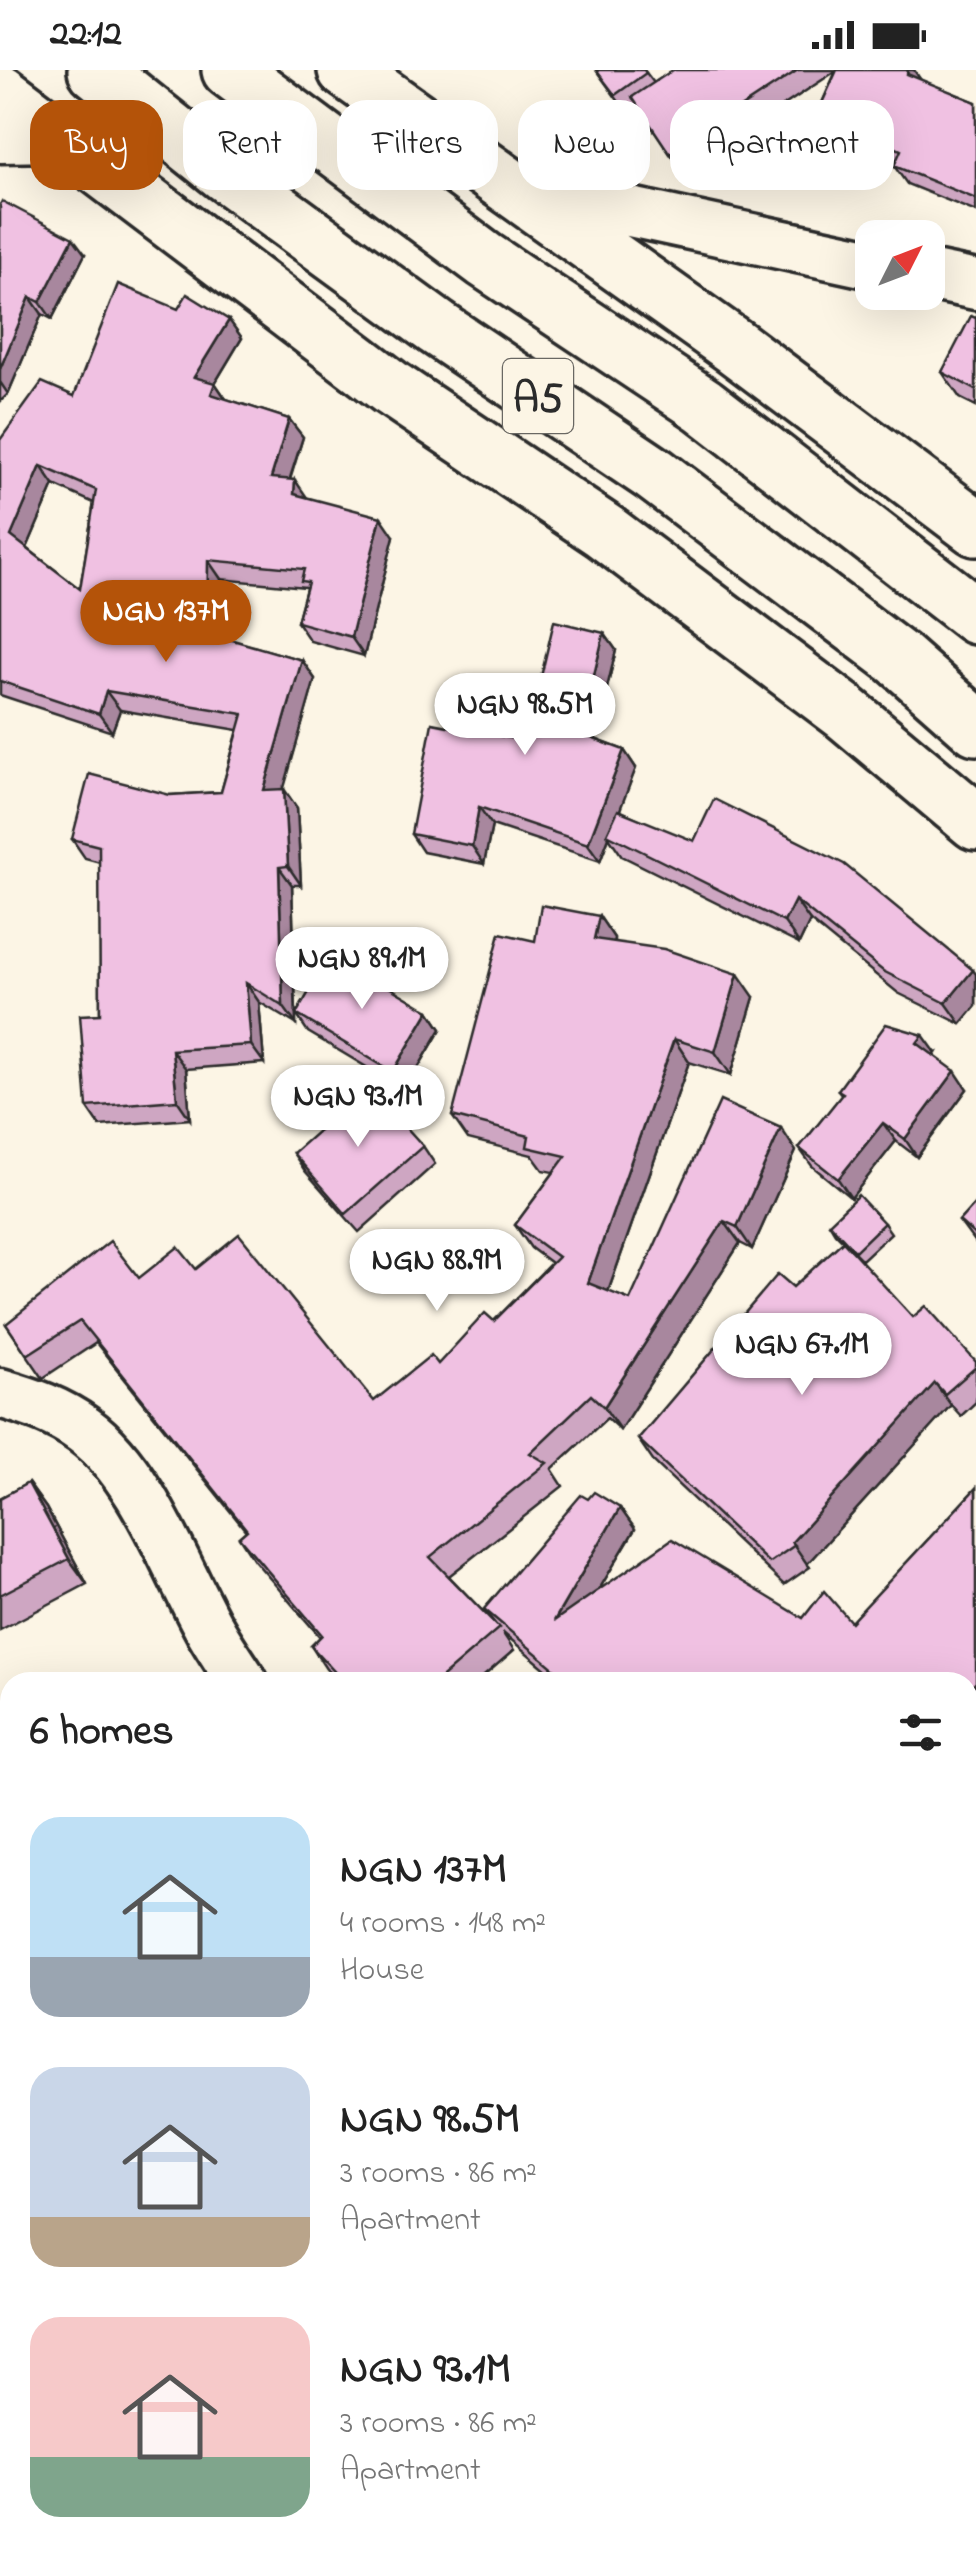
<!DOCTYPE html>
<meta charset="utf-8">
<style>
:root{--surface:#fff;--page:#f6f6f6;--text:#222;--muted:#767676;--accent:#b45309}
body{margin:0;font-family:"Indie Flower",sans-serif;background:var(--page);color:var(--text);height:100vh;display:flex;flex-direction:column;font-size:38px;white-space:nowrap}
*{box-sizing:border-box;margin:0}
p{font-size:32px;color:var(--muted)}
.icon{flex:none;width:55px;height:55px;fill:none;stroke:currentColor;stroke-width:2;stroke-linecap:round;stroke-linejoin:round}
.map{position:relative;flex:1;overflow:hidden}
.sheet{position:absolute;left:0px;top:1602px;width:978px;height:892px;display:flex;flex-direction:column;background:var(--surface);border-radius:30px 30px 0 0;box-shadow:0 10px 40px #0002}
.sheet>*{flex:none}
.banner{position:absolute;left:30px;top:30px;width:918px;height:90px;display:flex;gap:20px}
.needle{width:65px;rotate:48deg}
.controls{position:absolute;left:855px;top:150px;display:grid;gap:20px}
.controls a{display:grid;place-items:center;width:90px;height:90px;border-radius:20px;background:var(--surface);box-shadow:0 10px 40px #0002;font-size:50px}
.price{position:absolute;translate:-50% -85px;padding:0 22px;border-radius:35px;background:#fff;color:#222;font-size:32px;line-height:65px;filter:drop-shadow(0 2px 5px #0008)}
.price::after{content:'';position:absolute;left:50%;top:60px;width:30px;height:22px;margin-left:-15px;background:inherit;clip-path:polygon(0 0,100% 0,50% 100%)}
.price.active{background:var(--accent);color:#fff}
ul{padding:0;list-style:none}
li{display:flex;align-items:center;gap:30px;height:250px;padding:0 30px}
li span{display:grid;place-items:center;flex:none;width:280px;height:200px;border-radius:30px;color:#555}
li>.icon{margin-inline-start:auto}
span .icon{width:120px;height:120px;fill:#fffc;stroke-width:1}
li b{font-size:42px}
h2{display:flex;justify-content:space-between;align-items:center;height:120px;padding:0 30px;font-size:42px}
.chip{padding:0 35px;border-radius:30px;background:var(--surface);box-shadow:0 10px 40px #0002;font-size:35px;line-height:90px}
.chip.active{background:var(--accent);color:#fff}
.status{display:flex;justify-content:space-between;align-items:center;height:70px;padding:0 50px;background:var(--surface);direction:ltr}
.status svg{height:28px;fill:currentColor}
.map>svg:first-child{display:block}
.lines{fill:none;stroke-linecap:round;stroke-linejoin:round}
.street-casing{stroke:#2b2b2b;stroke-width:55}
.secondary-casing{stroke:#2b2b2b;stroke-width:62}
.highway-casing{stroke:#2b2b2b;stroke-width:62}
.street{stroke:#fcf5e5;stroke-width:48}
.secondary{stroke:#fcf5e5;stroke-width:55}
.highway{stroke:#fcf5e5;stroke-width:55}
.wall{fill:#cea6c2;stroke:#2b2b2b;stroke-width:2.5;fill-rule:evenodd}
.shaded-wall{fill:#a8879e;stroke:#2b2b2b;stroke-width:2.5}
.building{fill:#f0c1e2;stroke:#2b2b2b;stroke-width:2.5;fill-rule:evenodd}
.labels{text-anchor:middle;stroke-width:8;stroke-linejoin:round;paint-order:stroke}
.shield{fill:#fcf5e5;stroke:#6a6863;stroke-width:2.5}
.shield-label{font-size:42px;font-weight:bold;fill:#2b2b2b}
</style>
<div class="status"><b>22:12</b><svg viewBox="0 0 49 12"><path d="M0 12V9h3v3zM5 12V6h3v6zM10 12V3h3v9zM15 12V0h3v12zM26 1h20v11H26zM47 4h2v5h-2z"/></svg></div>
<div class="map">
<svg width="976" height="2493" viewBox="0 0 976 2493">
<rect width="100%" height="100%" fill="#fcf5e5"/>
<filter id="ink" filterUnits="userSpaceOnUse"><feTurbulence type="fractalNoise" baseFrequency=".01" numOctaves="2"/><feDisplacementMap in="SourceGraphic" scale="20" xChannelSelector="R" yChannelSelector="G"/><feConvolveMatrix kernelMatrix="1 2 1 2 8 2 1 2 1" color-interpolation-filters="sRGB"/></filter>
<g filter="url(#ink)">
<g class="lines">
<!-- street casing -->
<g class="street-casing">
<g id="street">
<path d="M0 68 56 67"/>
<path d="M514 117 872 194"/>
<path d="M928 205 976 215"/>
<path d="M0 1323C31 1332 58 1341 84 1360 141 1401 176 1499 210 1560 220 1578 232 1595 243 1612"/>
<path d="M968 1697 976 1689"/>
</g>
</g>
<!-- secondary casing -->
<g class="secondary-casing">
<g id="secondary">
<path d="M346 0 734 276 976 458"/>
<path d="M0 22 391 318 604 461 846 643 976 752"/>
</g>
</g>
<!-- highway casing -->
<g class="highway-casing">
<g id="highway">
<path d="M96 0 226 104 437 258 654 404 898 588 976 657"/>
<path d="M230 0 485 190 703 335 976 546"/>
</g>
</g>
<!-- street -->
<use href="#street" class="street"/>
<!-- secondary -->
<use href="#secondary" class="secondary"/>
<!-- highway -->
<use href="#highway" class="highway"/>
</g>
<!-- wall -->
<g class="wall">
<path d="M596 0H644L654 13 673 0H914L920 10 976 32V142L907 114 894 96 897 90 830 59 818 42 836 1 683 102 638 36 627 43Z"/>
<path d="M0 135 85 184 52 249 42 244 8 324 0 332Z"/>
<path d="M178 239 229 250 242 268 215 313 226 329 289 349 303 367 290 410 307 428 394 466 364 586 310 571 297 552 306 518 305 517 221 509V562L224 568 302 590 315 609 283 719 297 738 301 815H292L296 943 429 941 441 959 405 1020 308 962 296 944V954L259 932 264 993 186 999 190 1049 100 1056 87 1037 100 944V792L85 788 72 769 170 725 221 722 238 660 120 640 112 662 0 625V370L74 326ZM54 415 94 433 80 519 27 478Z"/>
<path d="M976 248V336L960 328 942 302Z"/>
<path d="M604 563 616 580 595 669 624 680 636 698 619 740 976 904V936L961 954 898 923 810 851 799 874 622 786 609 767 600 791 492 755 484 794 423 782 411 764 526 671Z"/>
<path d="M599 846 614 868V872L754 927 731 1005 689 992 608 1222 630 1230 796 1081 752 1179 740 1173 620 1360 607 1348 552 1399 563 1416 449 1506 495 1554 484 1539 588 1429 620 1438 635 1459 599 1519 803 1548 851 1552 976 1418V1648L968 1657V1612H561L502 1562 514 1580 477 1612H339L326 1599 311 1576 320 1567 254 1490 239 1467 246 1461 96 1273 43 1308 6 1254 139 1208 196 1199 374 1331 438 1294 494 1251 551 1193 531 1178 515 1155 554 1102 543 1100 532 1085 468 1069 452 1046 535 871Z"/>
<path d="M936 983 934 986 967 1019 917 1087 896 1071 851 1128 812 1096 799 1078 842 1025 838 1020Z"/>
<path d="M423 1076 435 1094 359 1162 305 1101 293 1083Z"/>
<path d="M976 1132V1174L959 1151Z"/>
<path d="M829 1153H884L891 1163 862 1190 835 1163Z"/>
<path d="M793 1217 913 1247 976 1292V1332L961 1346 951 1335 807 1494 810 1497 784 1515 653 1391 638 1369Z"/>
<path d="M28 1413 46 1438 87 1514 0 1560V1428Z"/>
<path d="M0 1649 10 1665V1714L0 1719Z"/>
<path d="M10 1773V1950L0 1956V1882Z"/>
<path d="M968 1787 976 1803V1922L968 1927Z"/>
<path d="M10 2045V2148L0 2156V2049Z"/>
<path d="M0 2416 10 2435V2485H226L229 2493H0Z"/>
<path d="M433 2485H737L741 2492 413 2493Z"/>
</g>
<!-- shaded-wall -->
<g class="shaded-wall">
<path d="M908 0H914L923 13 907 4Z"/>
<path d="M73 168 85 184 52 249 40 232Z"/>
<path d="M30 227 42 244 8 324 0 312V299Z"/>
<path d="M229 250 242 268 215 313 228 332 225 343 194 307Z"/>
<path d="M289 349 303 367 284 427 271 408Z"/>
<path d="M41 396 54 415 24 485 11 466Z"/>
<path d="M295 410 308 429 294 424Z"/>
<path d="M381 447 394 466 364 586 351 567Z"/>
<path d="M208 490 221 509V562L233 580 207 559Z"/>
<path d="M604 563 616 580 592 681 580 664Z"/>
<path d="M302 590 315 609 278 739 264 720Z"/>
<path d="M106 621 120 640 112 662 99 644Z"/>
<path d="M624 680 636 698 610 766 607 764 609 767 600 791 588 774Z"/>
<path d="M284 719 297 738 301 815 288 796Z"/>
<path d="M479 737 492 755 484 794 472 776Z"/>
<path d="M279 797 292 815 296 954 283 936Z"/>
<path d="M795 830 810 851 799 874 784 852Z"/>
<path d="M599 846 614 868 610 892 594 869Z"/>
<path d="M973 900 976 904V936L961 954 946 933Z"/>
<path d="M738 904 754 927 731 1005 715 982Z"/>
<path d="M246 913 259 932 264 993 251 975Z"/>
<path d="M429 941 441 959 405 1020 393 1002Z"/>
<path d="M923 965 936 983 929 991 917 973Z"/>
<path d="M674 969 689 992 603 1236 588 1213Z"/>
<path d="M172 980 186 999 190 1049 177 1030Z"/>
<path d="M955 1001 967 1019 917 1087 905 1069Z"/>
<path d="M883 1053 896 1071 851 1128 838 1109Z"/>
<path d="M781 1058 796 1081 752 1179 737 1157Z"/>
<path d="M724 1151 740 1173 620 1360 604 1337Z"/>
<path d="M935 1313 951 1335 807 1494 792 1472Z"/>
<path d="M28 1413 46 1438 87 1514 69 1489Z"/>
<path d="M620 1438 635 1459 568 1572 554 1551Z"/>
<path d="M976 1612V1648L968 1657V1621Z"/>
<path d="M0 1649 10 1665V1671L0 1653Z"/>
<path d="M0 1755 10 1773V1779L0 1761Z"/>
<path d="M968 1787 976 1803V1810L968 1793Z"/>
<path d="M0 2416 10 2435V2445L0 2423Z"/>
<path d="M221 2485H226L229 2493H226Z"/>
</g>
<!-- building -->
<g class="building">
<path d="M596 0H644L646 3 615 25Z"/>
<path d="M673 0H798L670 84 632 27Z"/>
<path d="M837 0H908L907 4 976 32V129L894 96 901 80 818 42Z"/>
<path d="M2 131 73 168 40 232 30 227 0 299V135Z"/>
<path d="M118 214 178 239 187 224 229 250 194 307 215 313 211 324 289 349 271 408 295 410 294 424 381 447 351 567 297 552 308 512 301 511 304 499 208 490 207 559 220 561 219 566 302 590 264 720 284 719 288 796 279 797 283 936 246 913 251 975 172 980 177 1030 87 1037 80 945 100 944 99 776 72 769 89 704 170 725 221 722 243 644 106 621 99 644 0 611V370L42 312 74 326ZM41 396 96 420 80 519 11 466Z"/>
<path d="M971 246 976 248V320L942 302Z"/>
<path d="M554 551 604 563 580 664 624 680 588 774 479 737 472 776 411 764 432 653 526 671Z"/>
<path d="M714 729 844 794 973 900 946 933 883 901 795 830 784 852 607 764 618 740 694 771Z"/>
<path d="M541 835 599 846 594 869 664 879 738 904 715 982 674 969 588 1213 630 1230 720 1031 781 1058 737 1157 724 1151 604 1337 591 1325 530 1383 547 1393 430 1487 499 1558 436 1612H344L311 1576 322 1565 239 1467 247 1460 80 1251 27 1285 6 1254 110 1171 139 1208 178 1177 196 1199 239 1164 374 1331 431 1285 438 1294 485 1243 494 1251 558 1187 515 1155 566 1086 527 1077 529 1066 452 1046 500 863 535 871Z"/>
<path d="M332 883 429 941 393 1002 296 944Z"/>
<path d="M886 954 923 965 917 973 955 1001 905 1069 883 1053 838 1109 799 1078 843 1023 838 1020Z"/>
<path d="M369 1016 423 1076 346 1144 293 1083Z"/>
<path d="M858 1125 884 1153 855 1181 829 1153Z"/>
<path d="M976 1132V1166L959 1151Z"/>
<path d="M843 1171 913 1247 926 1236 976 1292V1297L945 1324 935 1313 792 1472 795 1475 769 1493 638 1369 778 1204 793 1217Z"/>
<path d="M28 1413 69 1489 0 1525V1428Z"/>
<path d="M976 1418V1612L968 1621V1612H566L554 1602 556 1600 484 1539 581 1425 588 1429 594 1422 620 1438 554 1551 672 1469 803 1548 824 1521 851 1552Z"/>
<path d="M0 1653 10 1671V1681L0 1687Z"/>
<path d="M0 1761 10 1779V1917L0 1923Z"/>
<path d="M968 1793 976 1810V1897L968 1902Z"/>
<path d="M10 2045V2121L0 2128V2049Z"/>
<path d="M0 2423 10 2445V2485H204L179 2493H0Z"/>
<path d="M968 2425 976 2434V2493H838L830 2485H968Z"/>
<path d="M433 2485H706L695 2492V2493H413Z"/>
</g>
</g>
<g class="labels">
<!-- shield labels -->
<rect class="shield" x="503" y="289" width="70" height="74" rx="8"/>
<g class="shield-label">
<text x="538" y="341">A5</text>
</g>
</g>
</svg>
<div class="controls">
<a><svg class="needle" viewBox="-14 -14 28 28"><path d="M0-13l5 13h-10z" fill="#e53935"/><path d="M0 13l5-13h-10z" fill="#767676"/></svg></a>
</div>
<b class="price active" style="left:166px;top:595px">NGN 137M</b>
<b class="price" style="left:525px;top:688px">NGN 98.5M</b>
<b class="price" style="left:362px;top:942px">NGN 89.1M</b>
<b class="price" style="left:358px;top:1080px">NGN 93.1M</b>
<b class="price" style="left:437px;top:1244px">NGN 88.9M</b>
<b class="price" style="left:802px;top:1328px">NGN 67.1M</b>
<div class="banner">
<a class="chip active">Buy</a>
<a class="chip">Rent</a>
<a class="chip">Filters</a>
<a class="chip">New</a>
<a class="chip">Apartment</a>
</div>
<section class="sheet">
<h2>6 homes<svg class="icon" aria-label="filters" viewBox="0 0 24 24"><path d="M4 7h16M4 17h16"/><circle cx="9" cy="7" r="2"/><circle cx="15" cy="17" r="2"/></svg></h2>
<ul>
<li><span style="background:linear-gradient(#bfe0f5 70%,#9aa5b1 0)"><svg class="icon" aria-label="home" viewBox="0 0 24 24"><path d="M3 11l9-7 9 7M6 9v11h12V9"/></svg></span><div><b>NGN 137M</b><p>4 rooms · 148 m²</p><p>House</p></div></li>
<li><span style="background:linear-gradient(#c9d6e8 75%,#b9a48a 0)"><svg class="icon" aria-label="home" viewBox="0 0 24 24"><path d="M3 11l9-7 9 7M6 9v11h12V9"/></svg></span><div><b>NGN 98.5M</b><p>3 rooms · 86 m²</p><p>Apartment</p></div></li>
<li><span style="background:linear-gradient(#f6c9c9 70%,#7fa58c 0)"><svg class="icon" aria-label="home" viewBox="0 0 24 24"><path d="M3 11l9-7 9 7M6 9v11h12V9"/></svg></span><div><b>NGN 93.1M</b><p>3 rooms · 86 m²</p><p>Apartment</p></div></li>
</ul>
</section>
</div>
